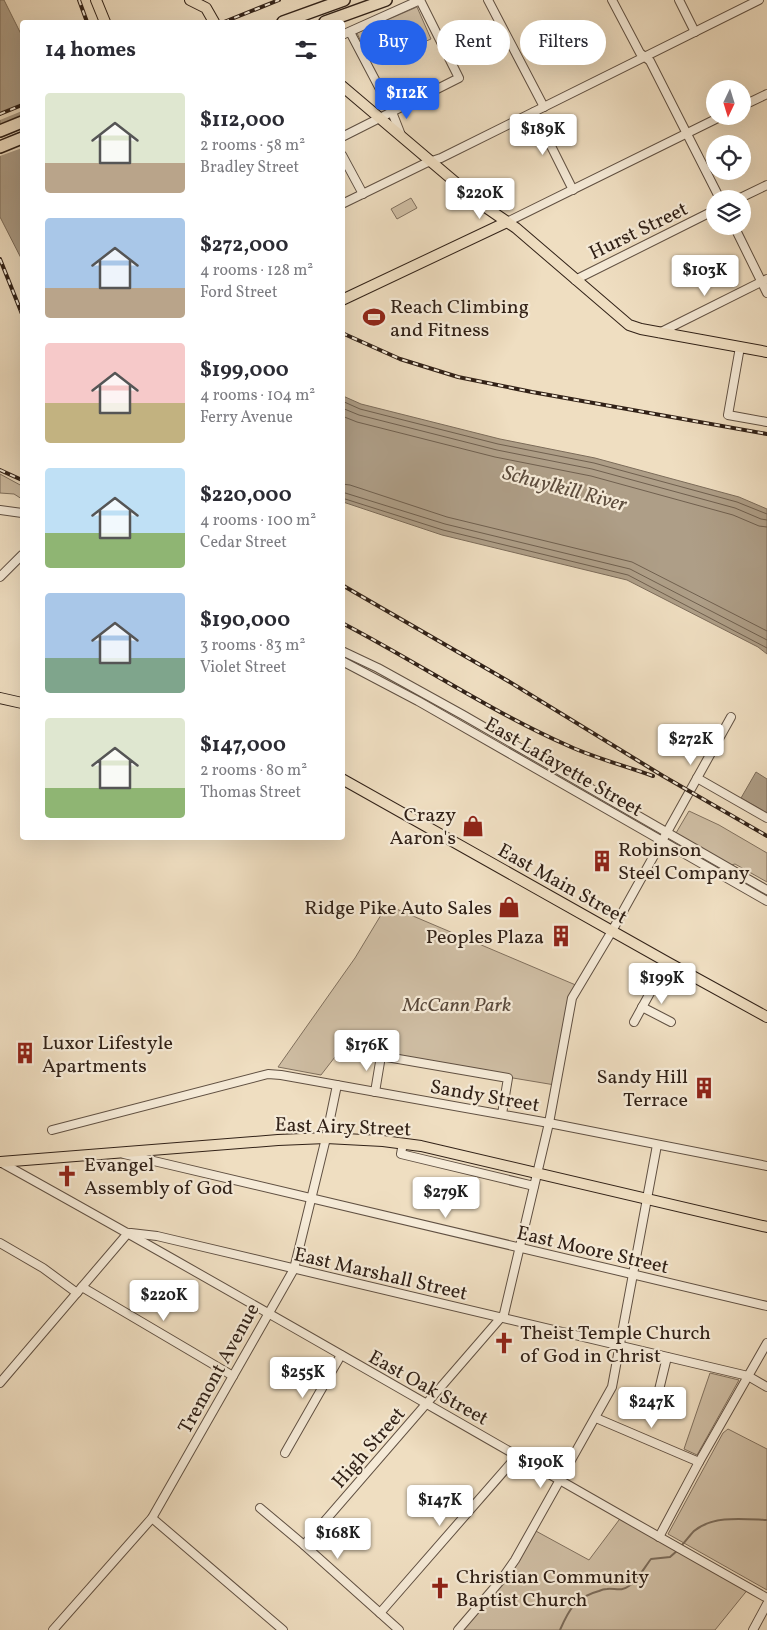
<!DOCTYPE html>
<meta charset="utf-8">
<style>
:root{--surface:#fff;--page:#f2f2f3;--text:#2b2b33;--muted:#7c7c81;--accent:#2563eb}
body{margin:0;font-family:Vollkorn,serif;background:var(--page);color:var(--text);height:100vh;display:flex;flex-direction:column;font-size:19px;white-space:nowrap}
*{box-sizing:border-box;margin:0}
p{font-size:16px;color:var(--muted)}
.icon{flex:none;width:28px;height:28px;fill:none;stroke:currentColor;stroke-width:2;stroke-linecap:round;stroke-linejoin:round}
.map{position:relative;flex:1;overflow:hidden}
.details{position:absolute;left:20px;top:20px;width:325px;height:820px;display:flex;flex-direction:column;background:var(--surface);border-radius:5px;box-shadow:0 5px 20px #0002}
.details>*{flex:none}
.hud{position:absolute;left:360px;top:20px;width:331px;height:45px;display:flex;gap:10px}
.needle{width:32px;rotate:184deg}
.buttons{position:absolute;left:706px;top:80px;display:grid;gap:10px}
.buttons a{display:grid;place-items:center;width:45px;height:45px;border-radius:50%;background:var(--surface);box-shadow:0 5px 20px #0002;font-size:25px}
.price{position:absolute;translate:-50% -42px;padding:0 11px;border-radius:5px;background:#fff;color:#222;font-size:16px;line-height:32px;filter:drop-shadow(0 1px 2px #0008)}
.price::after{content:'';position:absolute;left:50%;top:30px;width:15px;height:11px;margin-left:-8px;background:inherit;clip-path:polygon(0 0,100% 0,50% 100%)}
.price.on{background:var(--accent);color:#fff}
ul{padding:0;list-style:none}
li{display:flex;align-items:center;gap:15px;height:125px;padding:0 25px}
li span{display:grid;place-items:center;flex:none;width:140px;height:100px;border-radius:5px;color:#555}
li>.icon{margin-inline-start:auto}
span .icon{width:60px;height:60px;fill:#fffc;stroke-width:1}
li b{font-size:21px}
h2{display:flex;justify-content:space-between;align-items:center;height:60px;padding:0 25px;font-size:21px}
.chip{padding:0 18px;border-radius:22px;background:var(--surface);box-shadow:0 5px 20px #0002;font-size:18px;line-height:45px}
.chip.on{background:var(--accent);color:#fff}
.map>svg:first-child{display:block}
.green{fill:#cfbea4;stroke:#80705e}
.water{fill:#ae9e87;stroke:#7c6c5a}
.pier{fill:#efdec1}
.lines{fill:none;stroke-linecap:round;stroke-linejoin:round}
.shore{stroke:#70604f;stroke-width:1}
.stream{stroke:#7c6c5a;stroke-width:2}
.minor-casing{stroke:#605042;stroke-width:10}
.major-casing{stroke:#312117;stroke-width:12}
.highway-casing{stroke:#312117;stroke-width:14}
.minor{stroke:#f5ead7;stroke-width:8}
.major{stroke:#efdec1;stroke-width:10}
.highway{stroke:#efdec1;stroke-width:11}
.rail-casing{stroke:#312117;stroke-width:4}
.rail{stroke:#f5ead7;stroke-width:2;stroke-dasharray:5.5;stroke-linecap:butt}
.labels{text-anchor:middle;stroke-width:4.5;stroke-linejoin:round;paint-order:stroke}
.street-label{font-size:20px;fill:#312117;stroke:#f5ead7}
.poi-label{font-size:20px;fill:#312117;stroke:#f5ead7;text-anchor:start}
.park-label{font-size:20px;font-style:italic;fill:#58483a;stroke:#f5ead7}
.water-label{font-size:21px;font-style:italic;fill:#5d4d3e;stroke:#f5ead7}
</style>
<div class="map">
<svg width="767" height="1630" viewBox="0 0 767 1630">
<rect width="100%" height="100%" fill="#efdec1"/>
<filter id="stains"><feTurbulence type="fractalNoise" baseFrequency=".004" numOctaves="4"/><feColorMatrix values="0 0 0 0 .2 0 0 0 0 .09 0 0 0 0 .02 0 0 0 .5 -.17"/></filter>
<radialGradient id="worn" r=".72"><stop offset=".6" stop-color="#630" stop-opacity="0"/><stop offset="1" stop-color="#630" stop-opacity=".3"/></radialGradient>
<!-- green -->
<g class="green">
<path d="M417 7 431 39 389 57 383 44 365 51 357 33Z"/>
<path d="M411 198 417 208 397 219 391 209Z"/>
<path d="M0 474 22 486V499L14 494 0 493Z"/>
<path d="M689 811 719 825 767 853V882L735 864 731 865 676 833Z"/>
<path d="M387 905 578 986 555 1085 381 1056 338 1053 321 1075 278 1067 355 958Z"/>
<path d="M710 1373 739 1380 697 1455 684 1449Z"/>
<path d="M728 1429 767 1449V1590L668 1534 723 1433Z"/>
<path d="M622 1516 749 1588 715 1630H461L534 1530 589 1560Z"/>
</g>
<!-- water -->
<g class="water">
<path d="M0 0H4L22 36V260L0 217Z"/>
<path d="M343 396 361 404 500 439 595 458 739 497 767 509V654L758 647 627 580 442 535 343 502Z"/>
<path d="M756 772 767 779V813L741 798Z"/>
</g>
<!-- pier -->
<g class="pier">
<path d="M22 103V111L0 120V112Z"/>
<path d="M22 117V148L0 156V125Z"/>
</g>
<g class="lines">
<!-- shore -->
<g class="shore">
<path d="M342 401 360 409 498 444 594 463 737 502 767 514"/>
<path d="M342 408 359 415 497 450 592 469 735 508 761 519 767 520"/>
<path d="M342 416 357 422 495 457 591 476 733 515 759 526 767 527"/>
<path d="M342 484 350 485 447 517 632 562 767 631"/>
<path d="M342 492 445 524 630 569 767 640"/>
<path d="M342 498 443 530 628 575 767 648"/>
</g>
<!-- stream -->
<g class="stream">
<path d="M681 1546C686 1541 690 1535 694 1531 713 1515 744 1519 767 1520"/>
<path d="M560 1630C569 1609 576 1597 599 1591 601 1590 605 1589 607 1589 615 1588 621 1592 629 1586 638 1580 644 1568 651 1559L670 1557 678 1550"/>
</g>
<!-- minor casing -->
<g class="minor-casing">
<g id="minor">
<path d="M488 0 544 107"/>
<path d="M612 0 640 53 650 61 720 199"/>
<path d="M679 0 695 32"/>
<path d="M350 32 392 112 401 135"/>
<path d="M342 35 420 0"/>
<path d="M742 106 767 94"/>
<path d="M534 112 573 190"/>
<path d="M342 137 459 78 420 0"/>
<path d="M342 155 363 194"/>
<path d="M738 199 767 185"/>
<path d="M342 204 426 163 441 158 759 0"/>
<path d="M507 222 722 116"/>
<path d="M734 226 767 293"/>
<path d="M575 280 715 210"/>
<path d="M659 333 767 279"/>
<path d="M740 347 728 415 767 422"/>
<path d="M0 510 22 513"/>
<path d="M0 577 22 555"/>
<path d="M342 651 378 668 463 715 767 890"/>
<path d="M342 661 418 701 767 901"/>
<path d="M697 778 767 818"/>
<path d="M642 1007 671 1022"/>
<path d="M634 1022 667 962"/>
<path d="M375 1092 381 1056 508 1078 502 1114"/>
<path d="M52 1130 268 1074 281 1075 549 1123 767 1166"/>
<path d="M403 1143 401 1154 534 1186"/>
<path d="M124 1154 767 1306"/>
<path d="M0 1162C257 1304 511 1454 767 1598"/>
<path d="M131 1233 157 1236 748 1376 767 1387"/>
<path d="M0 1243 43 1268 77 1293"/>
<path d="M82 1287 233 1376"/>
<path d="M0 1383 128 1233"/>
<path d="M657 1398 667 1357"/>
<path d="M596 1418 699 1462"/>
<path d="M285 1453 341 1355"/>
<path d="M260 1508 304 1545 399 1630"/>
<path d="M152 1518 283 1630"/>
<path d="M659 1537 699 1462 767 1343"/>
<path d="M304 1545 504 1314 549 1123 572 998 612 931 731 717"/>
<path d="M380 1613 517 1456"/>
<path d="M53 1630 152 1518 294 1269 326 1138 337 1085"/>
<path d="M458 1630 501 1580 515 1560 612 1387 657 1145"/>
<path d="M753 1630 767 1604"/>
</g>
</g>
<!-- major casing -->
<g class="major-casing">
<g id="major">
<path d="M96 0 105 22"/>
<path d="M190 0 206 8 214 22"/>
<path d="M342 86 481 204 516 228 629 325 641 329 767 352"/>
<path d="M342 300 507 222"/>
<path d="M0 698 22 703"/>
<path d="M342 779 667 962 767 1017"/>
<path d="M0 1162 278 1140 326 1138 383 1141 421 1146 767 1227"/>
</g>
</g>
<!-- highway casing -->
<g class="highway-casing">
<g id="highway">
<path d="M283 22 344 0"/>
<path d="M325 22 386 0"/>
<path d="M0 131 22 122"/>
<path d="M0 147 22 138"/>
</g>
</g>
<!-- minor -->
<use href="#minor" class="minor"/>
<!-- major -->
<use href="#major" class="major"/>
<!-- highway -->
<use href="#highway" class="highway"/>
<!-- rail casing -->
<g class="rail-casing">
<g id="rail">
<path d="M79 0 87 22"/>
<path d="M224 22 279 0"/>
<path d="M0 114 22 105"/>
<path d="M0 259 22 314"/>
<path d="M342 333 400 359 458 377 532 392 767 434"/>
<path d="M0 470 22 480"/>
<path d="M342 585 508 681 663 776 767 836"/>
<path d="M342 623C419 663 491 712 571 747 598 759 626 766 653 776"/>
</g>
</g>
<!-- rail -->
<use href="#rail" class="rail"/>
</g>
<!-- icons -->
<defs>
<g id="stadium-bare" transform="scale(1.725)"><path d="M0-5a6.5 5 0 1 0 0 10a6.5 5 0 1 0 0-10ZM-3.5-1.8h7v3.6h-7Z" fill="#8f2418" stroke="#f5ead7" stroke-width="2.5" paint-order="stroke"/></g>
<g id="shop-bare" transform="scale(1.725)"><path d="M-5-2.5h2.3a2.7 3.5 0 0 1 5.4 0H5L5.5 6h-11ZM-1.5-2.5h3a1.5 2.3 0 0 0-3 0Z" fill="#8f2418" stroke="#f5ead7" stroke-width="2.5" paint-order="stroke"/></g>
<g id="building-bare" transform="scale(1.725)"><path d="M-4-6H4V6H1V3H-1V6H-4ZM-2.5-4.3h1.7v1.8h-1.7ZM.8-4.3h1.7v1.8H.8ZM-2.5-1h1.7V.8h-1.7ZM.8-1h1.7V.8H.8Z" fill="#8f2418" stroke="#f5ead7" stroke-width="2.5" paint-order="stroke"/></g>
<g id="church-bare" transform="scale(1.725)"><path d="M-1.2-6h2.4v3.5h3.3v2.4h-3.3V6h-2.4V-.1h-3.3v-2.4h3.3Z" fill="#8f2418" stroke="#f5ead7" stroke-width="2.5" paint-order="stroke"/></g>
</defs>
<g fill-rule="evenodd">
<use href="#stadium-bare" x="374" y="317"/>
<use href="#shop-bare" x="473" y="826"/>
<use href="#building-bare" x="602" y="861"/>
<use href="#shop-bare" x="509" y="907"/>
<use href="#building-bare" x="561" y="936"/>
<use href="#building-bare" x="25" y="1053"/>
<use href="#building-bare" x="704" y="1088"/>
<use href="#church-bare" x="67" y="1176"/>
<use href="#church-bare" x="504" y="1343"/>
<use href="#church-bare" x="440" y="1588"/>
</g>
<g class="labels">
<!-- street labels -->
<g class="street-label">
<text transform="translate(638 230) rotate(-26)" y="7">Hurst Street</text>
<text transform="translate(564 766) rotate(30)" y="7">East Lafayette Street</text>
<text transform="translate(563 883) rotate(29)" y="7">East Main Street</text>
<text transform="translate(485 1095) rotate(10)" y="7">Sandy Street</text>
<text transform="translate(343 1126) rotate(2)" y="7">East Airy Street</text>
<text transform="translate(593 1249) rotate(13)" y="7">East Moore Street</text>
<text transform="translate(381 1273) rotate(13)" y="7">East Marshall Street</text>
<text transform="translate(218 1368) rotate(-61)" y="7">Tremont Avenue</text>
<text transform="translate(429 1387) rotate(29)" y="7">East Oak Street</text>
<text transform="translate(368 1447) rotate(-49)" y="7">High Street</text>
</g>
<!-- poi labels -->
<g class="poi-label">
<text x="390" y="313">Reach Climbing<tspan x="390" dy="23">and Fitness</tspan></text>
<text x="456" y="821" text-anchor="end">Crazy<tspan x="456" dy="23">Aaron's</tspan></text>
<text x="618" y="856">Robinson<tspan x="618" dy="23">Steel Company</tspan></text>
<text x="492" y="914" text-anchor="end">Ridge Pike Auto Sales</text>
<text x="544" y="943" text-anchor="end">Peoples Plaza</text>
<text x="42" y="1049">Luxor Lifestyle<tspan x="42" dy="23">Apartments</tspan></text>
<text x="688" y="1083" text-anchor="end">Sandy Hill<tspan x="688" dy="23">Terrace</tspan></text>
<text x="84" y="1171">Evangel<tspan x="84" dy="23">Assembly of God</tspan></text>
<text x="520" y="1339">Theist Temple Church<tspan x="520" dy="23">of God in Christ</tspan></text>
<text x="456" y="1583">Christian Community<tspan x="456" dy="23">Baptist Church</tspan></text>
</g>
<!-- park labels -->
<g class="park-label">
<text x="457" y="1011">McCann Park</text>
</g>
<!-- water labels -->
<g class="water-label">
<text transform="translate(565 488) rotate(15)" y="7">Schuylkill River</text>
</g>
</g>
<rect width="100%" height="100%" filter="url(#stains)"/>
<rect width="100%" height="100%" fill="url(#worn)"/>
</svg>
<div class="buttons">
<a><svg class="needle" viewBox="-14 -14 28 28"><path d="M0-13l5 13h-10z" fill="#e53935"/><path d="M0 13l5-13h-10z" fill="#7c7c81"/></svg></a>
<a><svg class="icon" aria-label="locate" viewBox="0 0 24 24"><circle cx="12" cy="12" r="6"/><path d="M12 2v4M12 18v4M2 12h4M18 12h4"/></svg></a>
<a><svg class="icon" aria-label="layers" viewBox="0 0 24 24"><path d="M12 4l9 5-9 5-9-5zM3 14l9 5 9-5"/></svg></a>
</div>
<b class="price on" style="left:407px;top:120px">$112K</b>
<b class="price" style="left:543px;top:156px">$189K</b>
<b class="price" style="left:480px;top:220px">$220K</b>
<b class="price" style="left:705px;top:297px">$103K</b>
<b class="price" style="left:691px;top:766px">$272K</b>
<b class="price" style="left:662px;top:1005px">$199K</b>
<b class="price" style="left:367px;top:1072px">$176K</b>
<b class="price" style="left:446px;top:1219px">$279K</b>
<b class="price" style="left:164px;top:1322px">$220K</b>
<b class="price" style="left:303px;top:1399px">$255K</b>
<b class="price" style="left:652px;top:1429px">$247K</b>
<b class="price" style="left:541px;top:1489px">$190K</b>
<b class="price" style="left:440px;top:1527px">$147K</b>
<b class="price" style="left:338px;top:1560px">$168K</b>
<div class="hud">
<a class="chip on">Buy</a>
<a class="chip">Rent</a>
<a class="chip">Filters</a>
</div>
<section class="details">
<h2>14 homes<svg class="icon" aria-label="filters" viewBox="0 0 24 24"><path d="M4 7h16M4 17h16"/><circle cx="9" cy="7" r="2"/><circle cx="15" cy="17" r="2"/></svg></h2>
<ul>
<li><span style="background:linear-gradient(#dfe7d0 70%,#b9a48a 0)"><svg class="icon" aria-label="home" viewBox="0 0 24 24"><path d="M3 11l9-7 9 7M6 9v11h12V9"/></svg></span><div><b>$112,000</b><p>2 rooms · 58 m²</p><p>Bradley Street</p></div></li>
<li><span style="background:linear-gradient(#a9c7e8 70%,#b9a48a 0)"><svg class="icon" aria-label="home" viewBox="0 0 24 24"><path d="M3 11l9-7 9 7M6 9v11h12V9"/></svg></span><div><b>$272,000</b><p>4 rooms · 128 m²</p><p>Ford Street</p></div></li>
<li><span style="background:linear-gradient(#f6c9c9 60%,#c2b280 0)"><svg class="icon" aria-label="home" viewBox="0 0 24 24"><path d="M3 11l9-7 9 7M6 9v11h12V9"/></svg></span><div><b>$199,000</b><p>4 rooms · 104 m²</p><p>Ferry Avenue</p></div></li>
<li><span style="background:linear-gradient(#bfe0f5 65%,#8fb573 0)"><svg class="icon" aria-label="home" viewBox="0 0 24 24"><path d="M3 11l9-7 9 7M6 9v11h12V9"/></svg></span><div><b>$220,000</b><p>4 rooms · 100 m²</p><p>Cedar Street</p></div></li>
<li><span style="background:linear-gradient(#a9c7e8 65%,#7fa58c 0)"><svg class="icon" aria-label="home" viewBox="0 0 24 24"><path d="M3 11l9-7 9 7M6 9v11h12V9"/></svg></span><div><b>$190,000</b><p>3 rooms · 83 m²</p><p>Violet Street</p></div></li>
<li><span style="background:linear-gradient(#dfe7d0 70%,#8fb573 0)"><svg class="icon" aria-label="home" viewBox="0 0 24 24"><path d="M3 11l9-7 9 7M6 9v11h12V9"/></svg></span><div><b>$147,000</b><p>2 rooms · 80 m²</p><p>Thomas Street</p></div></li>
</ul>
</section>
</div>
